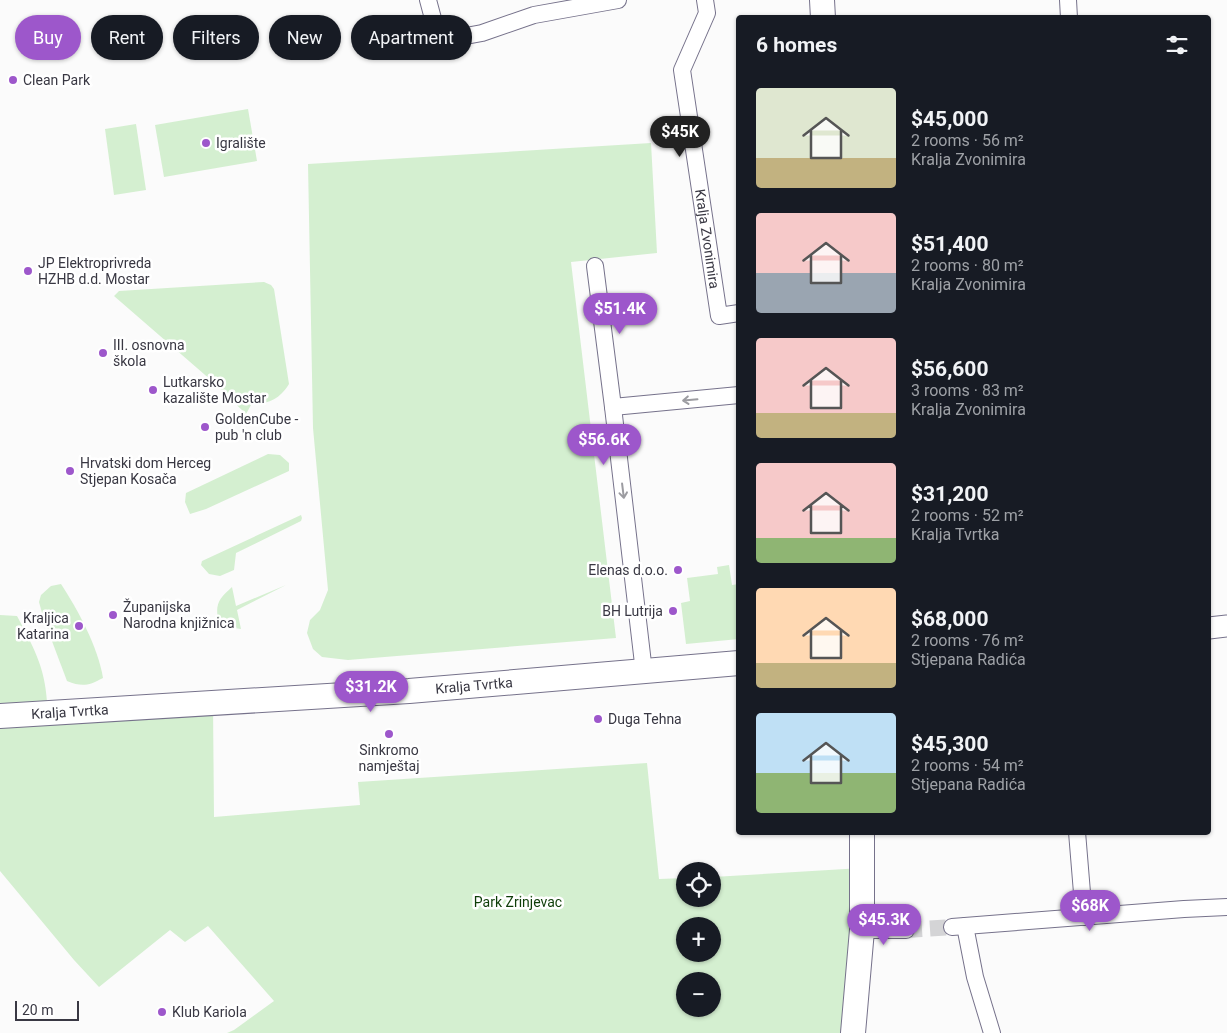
<!DOCTYPE html>
<meta charset="utf-8">
<style>
:root{--surface:#171b24;--page:#20242c;--text:#f1f3f6;--muted:#9ea1a6;--accent:#9d57cb}
body{margin:0;font-family:Roboto,sans-serif;background:var(--page);color:var(--text);height:100vh;display:flex;flex-direction:column;font-size:19px;white-space:nowrap}
*{box-sizing:border-box;margin:0}
p{font-size:16px;color:var(--muted)}
.icon{flex:none;width:28px;height:28px;fill:none;stroke:currentColor;stroke-width:2;stroke-linecap:round;stroke-linejoin:round}
.map{position:relative;flex:1;overflow:hidden}
.sheet{position:absolute;left:736px;top:15px;width:475px;height:820px;display:flex;flex-direction:column;background:var(--surface);border-radius:5px;box-shadow:0 1px 4px #0004}
.sheet>*{flex:none}
.top-card{position:absolute;left:15px;top:15px;width:475px;height:45px;display:flex;gap:10px}
.fabs{position:absolute;left:676px;top:862px;display:grid;gap:10px}
.fabs a{display:grid;place-items:center;width:45px;height:45px;border-radius:50%;background:var(--surface);box-shadow:0 1px 4px #0004;font-size:25px}
.scale{position:absolute;left:15px;bottom:12px;width:64px;box-sizing:border-box;padding-left:5px;border:2px solid #393843;border-top:0;font-size:14px;line-height:18px;white-space:nowrap;color:#393843;-webkit-text-stroke:4px #fff;paint-order:stroke}
.price{position:absolute;translate:-50% -42px;padding:0 11px;border-radius:18px;background:var(--accent);color:#fff;font-size:16px;line-height:32px;filter:drop-shadow(0 1px 2px #0008)}
.price::after{content:'';position:absolute;left:50%;top:30px;width:15px;height:11px;margin-left:-8px;background:inherit;clip-path:polygon(0 0,100% 0,50% 100%)}
.price.on{background:#222;color:#fff}
ul{padding:0;list-style:none}
li{display:flex;align-items:center;gap:15px;height:125px;padding:0 20px}
li span{display:grid;place-items:center;flex:none;width:140px;height:100px;border-radius:5px;color:#555}
li>.icon{margin-inline-start:auto}
span .icon{width:60px;height:60px;fill:#fffc;stroke-width:1}
li b{font-size:21px}
h2{display:flex;justify-content:space-between;align-items:center;height:60px;padding:0 20px;font-size:21px}
.chip{padding:0 18px;border-radius:22px;background:var(--surface);box-shadow:0 1px 4px #0004;font-size:18px;line-height:45px}
.chip.on{background:var(--accent);color:#fff}
.map>svg:first-child{display:block}
.green{fill:#d4efd0;fill-rule:evenodd}
.lines{fill:none;stroke-linecap:round;stroke-linejoin:round}
.minor-tunnel{stroke:#d4d4d6;stroke-width:16;stroke-dasharray:16 8;stroke-linecap:butt}
.minor-casing{stroke:#76728b;stroke-width:18}
.tertiary-casing{stroke:#76728b;stroke-width:23}
.secondary-casing{stroke:#76728b;stroke-width:26}
.minor{stroke:#fff;stroke-width:16}
.tertiary{stroke:#fff;stroke-width:21}
.secondary{stroke:#fff;stroke-width:24}
.oneway{stroke:#9c9ca1}
.poi-dot{fill:#9d57cb;stroke:#fff;stroke-width:2}
.labels{text-anchor:middle;stroke-width:5;stroke-linejoin:round;paint-order:stroke}
.poi-label{font-size:14px;fill:#393843;stroke:#fff;text-anchor:start}
.street-label{font-size:14px;fill:#393843;stroke:#fff}
.park-label{font-size:14px;fill:#0e3d08;stroke:#fff}
</style>
<div class="map">
<svg width="1227" height="1033" viewBox="0 0 1227 1033">
<rect width="100%" height="100%" fill="#fbfbfb"/>
<!-- green -->
<g class="green">
<path d="M248 109 257 161 164 177 155 125Z"/>
<path d="M136 124 146 190 114 195 105 129Z"/>
<path d="M651 143 657 253 571 262 616 638 348 660 322 657 313 649 307 633 310 620 320 610 328 590 313 428 308 164Z"/>
<path d="M264 282 271 285 274 289 289 384C279 400 269 403 251 405L246 414 212 381 114 296 119 291Z"/>
<path d="M268 454 280 455 289 463V471L206 509 190 514 185 502 186 493Z"/>
<path d="M301 515 302 518 301 521 236 553 234 570 220 576 209 574 201 565 202 561Z"/>
<path d="M729 565 732 585 739 584V639L686 644 681 603 690 601 687 578 718 574 717 567Z"/>
<path d="M61 584C78 610 98 647 103 678 88 686 82 687 67 681L44 620 39 602 41 595 51 586Z"/>
<path d="M286 585 237 610 241 629 228 627 218 619C215 603 220 598 232 587L236 606Z"/>
<path d="M0 615 17 616C33 646 45 667 47 702L0 706Z"/>
<path d="M213 704 214 817 360 805 358 782 647 763 659 879 685 878V899H712L713 877 862 868 850 1033H227L234 1030 274 1001 208 926 185 942 170 930 99 987 74 960 0 871V716ZM685 926H712V954H685ZM685 981H712V1009H685Z"/>
</g>
<g class="lines">
<!-- minor-tunnel -->
<path class="minor-tunnel" d="M906 930 952 927"/>
<!-- minor casing -->
<g class="minor-casing">
<g id="minor">
<path d="M428 0 439 41 482 33 534 15 618 0"/>
<path id="s1" d="M705 0 707 13 682 70 719 316 739 313"/>
<path d="M1068 0 1069 18"/>
<path d="M595 266 613 407"/>
<path d="M644 672 613 407 739 395"/>
<path d="M1077 832 1084 917"/>
<path d="M965 926 975 977 992 1033"/>
<path d="M952 927 1184 909 1227 907"/>
<path d="M862 930H906"/>
</g>
</g>
<!-- tertiary casing -->
<g class="tertiary-casing">
<path id="tertiary" d="M1209 628 1227 626"/>
</g>
<!-- secondary casing -->
<g class="secondary-casing">
<g id="secondary">
<path d="M822 0 823 18"/>
<path id="s2" d="M0 716 409 691 739 663"/>
<path d="M853 1033 862 930V832"/>
</g>
</g>
<!-- minor -->
<use href="#minor" class="minor"/>
<!-- tertiary -->
<use href="#tertiary" class="tertiary"/>
<!-- secondary -->
<use href="#secondary" class="secondary"/>
</g>
<!-- one-way arrows -->
<defs><path id="oneway-shaft" d="M-6 0H5M1.5-3L5.5 0L1.5 3" fill="none" stroke-width="1.6" stroke-linecap="round" stroke-linejoin="round" transform="scale(1.25)"/></defs>
<g class="oneway">
<use href="#oneway-shaft" transform="translate(690 400) rotate(175)"/>
<use href="#oneway-shaft" transform="translate(623 491) rotate(83)"/>
</g>
<!-- markers -->
<g class="poi-dot">
<circle cx="13" cy="80" r="5"/>
<circle cx="206" cy="143" r="5"/>
<circle cx="28" cy="271" r="5"/>
<circle cx="103" cy="353" r="5"/>
<circle cx="153" cy="390" r="5"/>
<circle cx="205" cy="427" r="5"/>
<circle cx="70" cy="471" r="5"/>
<circle cx="678" cy="570" r="5"/>
<circle cx="673" cy="611" r="5"/>
<circle cx="113" cy="615" r="5"/>
<circle cx="79" cy="626" r="5"/>
<circle cx="598" cy="719" r="5"/>
<circle cx="389" cy="734" r="5"/>
<circle cx="162" cy="1012" r="5"/>
</g>
<g class="labels">
<!-- poi labels -->
<g class="poi-label">
<text x="23" y="85">Clean Park</text>
<text x="216" y="148">Igralište</text>
<text x="38" y="268">JP Elektroprivreda<tspan x="38" dy="16">HZHB d.d. Mostar</tspan></text>
<text x="113" y="350">III. osnovna<tspan x="113" dy="16">škola</tspan></text>
<text x="163" y="387">Lutkarsko<tspan x="163" dy="16">kazalište Mostar</tspan></text>
<text x="215" y="424">GoldenCube -<tspan x="215" dy="16">pub 'n club</tspan></text>
<text x="80" y="468">Hrvatski dom Herceg<tspan x="80" dy="16">Stjepan Kosača</tspan></text>
<text x="668" y="575" text-anchor="end">Elenas d.o.o.</text>
<text x="123" y="612">Županijska<tspan x="123" dy="16">Narodna knjižnica</tspan></text>
<text x="663" y="616" text-anchor="end">BH Lutrija</text>
<text x="69" y="623" text-anchor="end">Kraljica<tspan x="69" dy="16">Katarina</tspan></text>
<text x="608" y="724">Duga Tehna</text>
<text x="389" y="755" text-anchor="middle">Sinkromo<tspan x="389" dy="16">namještaj</tspan></text>
<text x="172" y="1017">Klub Kariola</text>
</g>
<!-- street labels -->
<g class="street-label">
<text dy="5" stroke="none"><textPath href="#s1" startOffset="246">Kralja Zvonimira</textPath></text>
<text dy="5" stroke="none"><textPath href="#s2" startOffset="475">Kralja Tvrtka</textPath></text>
<text dy="5" stroke="none"><textPath href="#s2" startOffset="70">Kralja Tvrtka</textPath></text>
</g>
<!-- park labels -->
<g class="park-label">
<text x="518" y="907">Park Zrinjevac</text>
</g>
</g>
</svg>
<div class="fabs">
<a><svg class="icon" aria-label="locate" viewBox="0 0 24 24"><circle cx="12" cy="12" r="6"/><path d="M12 2v4M12 18v4M2 12h4M18 12h4"/></svg></a>
<a>+</a>
<a>−</a>
</div>
<div class="scale">20 m</div>
<b class="price on" style="left:680px;top:158px">$45K</b>
<b class="price" style="left:620px;top:335px">$51.4K</b>
<b class="price" style="left:604px;top:466px">$56.6K</b>
<b class="price" style="left:371px;top:713px">$31.2K</b>
<b class="price" style="left:1090px;top:932px">$68K</b>
<b class="price" style="left:884px;top:946px">$45.3K</b>
<div class="top-card">
<a class="chip on">Buy</a>
<a class="chip">Rent</a>
<a class="chip">Filters</a>
<a class="chip">New</a>
<a class="chip">Apartment</a>
</div>
<section class="sheet">
<h2>6 homes<svg class="icon" aria-label="filters" viewBox="0 0 24 24"><path d="M4 7h16M4 17h16"/><circle cx="9" cy="7" r="2"/><circle cx="15" cy="17" r="2"/></svg></h2>
<ul>
<li><span style="background:linear-gradient(#dfe7d0 70%,#c2b280 0)"><svg class="icon" aria-label="home" viewBox="0 0 24 24"><path d="M3 11l9-7 9 7M6 9v11h12V9"/></svg></span><div><b>$45,000</b><p>2 rooms · 56 m²</p><p>Kralja Zvonimira</p></div></li>
<li><span style="background:linear-gradient(#f6c9c9 60%,#9aa5b1 0)"><svg class="icon" aria-label="home" viewBox="0 0 24 24"><path d="M3 11l9-7 9 7M6 9v11h12V9"/></svg></span><div><b>$51,400</b><p>2 rooms · 80 m²</p><p>Kralja Zvonimira</p></div></li>
<li><span style="background:linear-gradient(#f6c9c9 75%,#c2b280 0)"><svg class="icon" aria-label="home" viewBox="0 0 24 24"><path d="M3 11l9-7 9 7M6 9v11h12V9"/></svg></span><div><b>$56,600</b><p>3 rooms · 83 m²</p><p>Kralja Zvonimira</p></div></li>
<li><span style="background:linear-gradient(#f6c9c9 75%,#8fb573 0)"><svg class="icon" aria-label="home" viewBox="0 0 24 24"><path d="M3 11l9-7 9 7M6 9v11h12V9"/></svg></span><div><b>$31,200</b><p>2 rooms · 52 m²</p><p>Kralja Tvrtka</p></div></li>
<li><span style="background:linear-gradient(#ffd9b3 75%,#c2b280 0)"><svg class="icon" aria-label="home" viewBox="0 0 24 24"><path d="M3 11l9-7 9 7M6 9v11h12V9"/></svg></span><div><b>$68,000</b><p>2 rooms · 76 m²</p><p>Stjepana Radića</p></div></li>
<li><span style="background:linear-gradient(#bfe0f5 60%,#8fb573 0)"><svg class="icon" aria-label="home" viewBox="0 0 24 24"><path d="M3 11l9-7 9 7M6 9v11h12V9"/></svg></span><div><b>$45,300</b><p>2 rooms · 54 m²</p><p>Stjepana Radića</p></div></li>
</ul>
</section>
</div>
